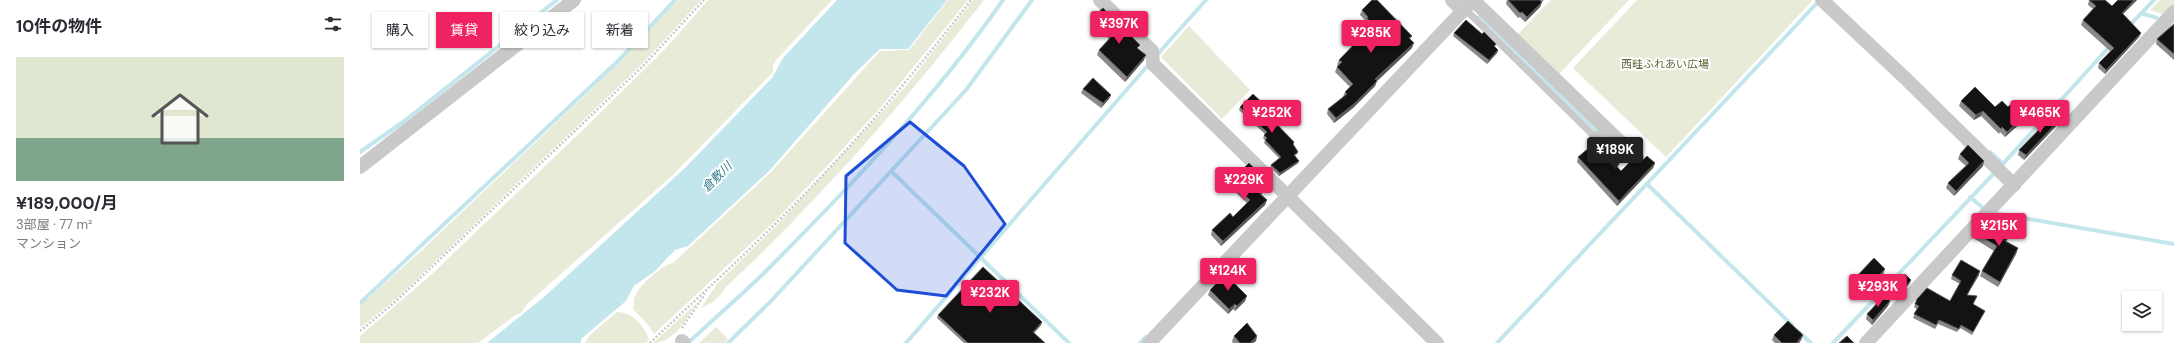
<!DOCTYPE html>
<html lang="ja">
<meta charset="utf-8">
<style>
:root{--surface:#fff;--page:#f7f7f7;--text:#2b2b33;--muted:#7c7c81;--line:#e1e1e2;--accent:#ef2262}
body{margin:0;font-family:"DM Sans","Noto Sans JP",sans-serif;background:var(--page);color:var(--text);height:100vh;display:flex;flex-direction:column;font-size:15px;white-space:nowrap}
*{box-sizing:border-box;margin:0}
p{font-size:13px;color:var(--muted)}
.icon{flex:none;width:22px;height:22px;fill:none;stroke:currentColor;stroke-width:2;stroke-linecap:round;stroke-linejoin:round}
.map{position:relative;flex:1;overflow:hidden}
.drawer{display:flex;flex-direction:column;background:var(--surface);width:360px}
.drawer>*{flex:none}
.hud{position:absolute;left:12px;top:12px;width:380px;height:36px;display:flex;gap:8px}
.fabs{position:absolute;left:1762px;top:291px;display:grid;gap:8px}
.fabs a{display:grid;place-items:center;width:40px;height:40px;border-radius:0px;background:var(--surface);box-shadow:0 1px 3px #0004;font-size:20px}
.price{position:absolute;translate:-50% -34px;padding:0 9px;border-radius:4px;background:var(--accent);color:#fff;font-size:13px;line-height:26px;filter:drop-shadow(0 1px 2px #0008)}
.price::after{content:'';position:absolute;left:50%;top:24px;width:12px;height:9px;margin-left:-6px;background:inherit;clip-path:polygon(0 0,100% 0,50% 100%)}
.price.selected{background:#222;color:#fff}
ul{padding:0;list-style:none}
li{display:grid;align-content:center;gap:8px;height:212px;padding:0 16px}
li+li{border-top:1px solid var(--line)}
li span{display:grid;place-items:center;height:124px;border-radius:0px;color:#555}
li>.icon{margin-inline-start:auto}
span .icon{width:72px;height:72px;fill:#fffc;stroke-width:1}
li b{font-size:17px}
h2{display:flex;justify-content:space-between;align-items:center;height:48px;padding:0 16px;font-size:17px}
.tag{padding:0 14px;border-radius:0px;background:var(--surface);box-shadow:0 1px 3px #0004;font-size:14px;line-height:36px}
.tag.selected{background:var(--accent);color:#fff}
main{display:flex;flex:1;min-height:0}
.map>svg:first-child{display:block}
.green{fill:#e7ebd8}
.water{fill:#c3e6ed}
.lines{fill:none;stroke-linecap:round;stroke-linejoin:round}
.stream{stroke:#c3e6ed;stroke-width:4}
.path{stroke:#c9c9c9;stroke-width:2.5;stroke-dasharray:2 2;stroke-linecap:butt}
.service{stroke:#c9c9c9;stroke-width:7}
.minor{stroke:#c9c9c9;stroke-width:14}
.wall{fill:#898989}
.shaded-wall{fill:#5a5a5a}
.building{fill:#131313;stroke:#5a5a5a}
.marked{fill:#1d4ed8;fill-opacity:0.2;stroke:#1d4ed8;stroke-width:3;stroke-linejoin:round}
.labels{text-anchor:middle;stroke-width:4;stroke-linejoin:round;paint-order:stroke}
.park-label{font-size:11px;fill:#5b6a37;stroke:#fff}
.water-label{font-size:12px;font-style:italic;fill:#347f8c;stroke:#fff}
</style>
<main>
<section class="drawer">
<h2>10件の物件<svg class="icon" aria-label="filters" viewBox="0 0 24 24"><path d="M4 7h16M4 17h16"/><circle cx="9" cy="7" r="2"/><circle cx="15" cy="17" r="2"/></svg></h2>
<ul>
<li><span style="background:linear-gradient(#dfe7d0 65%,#7fa58c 0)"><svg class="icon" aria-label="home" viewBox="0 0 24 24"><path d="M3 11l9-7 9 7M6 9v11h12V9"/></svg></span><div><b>¥189,000/月</b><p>3部屋 · 77 m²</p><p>マンション</p></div></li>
</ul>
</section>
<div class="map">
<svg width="1814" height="343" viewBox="0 0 1814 343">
<rect width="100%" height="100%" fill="#fff"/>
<!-- green -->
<g class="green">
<path d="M318 0H341L282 64 36 299 0 328V305L60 252 240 81Z"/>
<path d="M348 0H472L416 60 413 66V72L314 174 167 304 161 313 154 316 118 343H0V336L72 274 227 126 308 46Z"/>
<path d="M588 0H608L520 108 467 166 416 220 294 334 289 326 273 309C275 304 273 299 276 294 280 285 303 264 313 263L412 171 520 51 549 50Z"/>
<path d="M613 0H624C545 102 460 199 365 288 359 299 352 303 341 308L357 284 417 225 546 86Z"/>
<path d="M1191 0H1269L1199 74 1158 34Z"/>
<path d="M1277 0H1451L1452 1 1306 157 1213 68Z"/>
<path d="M1800 0H1814V5L1802 14 1790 10Z"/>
<path d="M829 26 890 90 862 119 801 57Z"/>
<path d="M339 301C327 317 315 343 293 343Z"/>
<path d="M257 312C273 312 285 327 289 340L286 343H225L230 335Z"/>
<path d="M356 327 368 339 364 343H339Z"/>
</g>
<!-- water -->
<path class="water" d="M477 0H587L548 49H520L495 73 409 171 328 246 315 250 294 272 274 286 266 301 221 339V343H127L184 297 325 168 412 78 423 58Z"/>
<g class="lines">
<!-- stream -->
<g class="stream">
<path d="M1781 13 1797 18"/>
<path d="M1119 17 1273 166"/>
<path d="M1769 26 1794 0"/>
<path d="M796 56 846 0"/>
<path d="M0 152 43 122 197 0"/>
<path d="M1630 152 1643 164"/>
<path d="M532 172 709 343"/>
<path d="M1287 184 1432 325"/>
<path d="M1610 197 1623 208"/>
<path d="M1634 213 1814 244"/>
<path d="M0 303 258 61 315 0"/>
<path d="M1439 332 1451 343"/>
<path d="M328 343C353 319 380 297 404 273 489 188 574 99 643 0"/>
<path d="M368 343 411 301 606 90 672 0"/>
<path d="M546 343 790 63"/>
<path d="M780 343 786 337"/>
<path d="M1137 343 1459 1"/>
<path d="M1473 343 1641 166 1751 45"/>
</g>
<!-- path -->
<g class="path">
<path d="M322 328 345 294"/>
<path d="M0 331 34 303 282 67 344 0"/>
<path d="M290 343C336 299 383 257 428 211 494 145 554 74 611 0"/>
</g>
<!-- service -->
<path class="service" d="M1105 9 1234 136 1247 130"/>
<!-- minor -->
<g class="minor">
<path d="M740 0 792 51 793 64 1077 343"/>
<path d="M1092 0 1103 11"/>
<path d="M1113 0 1277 158"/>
<path d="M1462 0 1545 78 1654 185"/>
<path d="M0 167 214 0"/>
<path d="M322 341 324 343"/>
<path d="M789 343 1113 0"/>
<path d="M1506 343 1814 12"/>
</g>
</g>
<!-- wall -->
<g class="wall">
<path d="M1147 0H1184L1182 2 1180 7 1165 22 1160 17 1158 18 1146 4Z"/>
<path d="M1729 0 1752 6 1777 0 1763 14 1781 33 1779 37 1745 74 1738 68 1739 63 1750 51 1721 25 1723 20 1733 9 1728 5Z"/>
<path d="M1002 10 1052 36 1050 39 1052 48 1017 81 1015 86 993 108 974 123 967 114 968 109 983 97 985 92 990 87 975 72 977 67 978 66 977 65 979 60 1002 36 1000 32 1002 26 1005 23 1006 21 1000 15Z"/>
<path d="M733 17 779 49 784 60 765 82 737 55 739 50 749 39 732 22Z"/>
<path d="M1814 24V60L1796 44 1797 39Z"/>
<path d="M1094 33 1122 34 1136 44 1135 47 1138 50 1137 53 1127 64 1093 36Z"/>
<path d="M723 89 751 95 749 99 741 108 721 93Z"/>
<path d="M1601 101 1635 107H1648L1665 115 1664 120 1645 137 1640 132 1639 134 1621 116 1614 120 1599 106Z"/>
<path d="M880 107 909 109 907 113 933 145 938 152 937 154 935 156 939 161 938 163 919 176 910 167 911 165 919 158 904 143 905 140 903 138 905 134 879 110Z"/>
<path d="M1700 122 1664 160 1658 155 1659 150Z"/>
<path d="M1600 154 1623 166 1594 196 1586 188 1588 183 1606 166 1598 159Z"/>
<path d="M1218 157 1261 171 1281 162 1295 163 1293 168 1257 206 1217 162Z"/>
<path d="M882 170 907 188 901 194 907 200 905 205 861 246 851 235 852 230 873 217 887 203 871 188 873 183 880 175Z"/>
<path d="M1634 221 1655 224 1653 229 1646 241 1658 248 1656 254 1638 287 1620 276 1622 271 1634 251 1615 239 1617 234Z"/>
<path d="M1525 269 1523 274 1505 292 1494 282 1496 277Z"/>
<path d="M1592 275H1619L1607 295 1617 296 1613 304 1623 314 1612 335 1600 328 1597 332 1578 324 1575 329 1553 318 1557 309 1554 307 1557 299 1590 301 1600 284 1591 279Z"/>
<path d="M1537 282 1550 283 1543 291 1536 285Z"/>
<path d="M850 290 887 296 885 301 875 311 873 309 868 314 848 295Z"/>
<path d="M1530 301 1528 306 1512 325 1506 319 1507 314Z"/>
<path d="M578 315 682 322 681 325 674 333 685 343H604L577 318Z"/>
<path d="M1414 335H1443L1441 340 1439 343H1415L1412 340Z"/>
<path d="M874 336H897L896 341 893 343H873L872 341Z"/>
</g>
<!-- shaded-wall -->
<g class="shaded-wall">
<path d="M1774 0H1777L1760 17 1762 13Z"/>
<path d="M1182 2 1180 7 1165 22 1167 17Z"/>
<path d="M1781 33 1779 37 1745 74 1746 70Z"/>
<path d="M1054 43 1052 48 1014 84 1015 79Z"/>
<path d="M1138 50 1137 53 1127 64 1129 60Z"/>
<path d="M786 55 784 60 765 82 767 77Z"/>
<path d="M1017 81 1015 86 993 108 974 123 976 118Z"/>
<path d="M751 95 749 99 741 108 743 103Z"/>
<path d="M1623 111 1621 116 1614 120 1616 115Z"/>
<path d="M1665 115 1664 120 1645 137 1647 132Z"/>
<path d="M1702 117 1700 122 1664 160 1666 155Z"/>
<path d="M939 161 938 163 919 176 920 173Z"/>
<path d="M1624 161 1623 166 1594 196 1596 191Z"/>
<path d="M1295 163 1293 168 1257 206 1259 201Z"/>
<path d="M909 183 907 188 898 198 899 193Z"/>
<path d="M907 200 905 205 861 246 863 241Z"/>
<path d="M1655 224 1653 229 1644 246 1645 241Z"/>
<path d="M1658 248 1656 254 1638 287 1640 282Z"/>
<path d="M1525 269 1523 274 1505 292 1507 287Z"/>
<path d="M1620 271 1619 275 1605 298 1607 295Z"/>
<path d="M1551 280 1550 283 1543 291 1544 288Z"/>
<path d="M887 296 885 301 875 311 877 306Z"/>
<path d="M1530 301 1528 306 1512 325 1513 320Z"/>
<path d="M875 304 873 309 868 314 869 309Z"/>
<path d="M682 322 681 325 672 335 673 332Z"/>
<path d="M1443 335 1441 340 1439 343H1436Z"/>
<path d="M897 336 896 341 893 343H890Z"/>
</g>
<!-- building -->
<g class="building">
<path d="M1012 0H1017L1052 36 1049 38 1054 43 1015 79 1017 81 995 103 976 118 968 109 987 94 985 92 993 84 977 67 982 62 979 60 1005 33 1002 26 1009 20 1007 18 1008 17 1002 10Z"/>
<path d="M1148 0H1181L1180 1 1182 2 1167 17 1162 12 1160 13Z"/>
<path d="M1729 0H1745L1752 6 1758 0H1774L1762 13 1781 33 1746 70 1739 63 1754 48 1723 20 1736 6Z"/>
<path d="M743 8 780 45 777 48 786 55 767 77 739 50 752 36 733 17Z"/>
<path d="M1106 20 1122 34 1124 32 1136 44 1134 46 1138 50 1129 60 1094 33Z"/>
<path d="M1814 24V54L1797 39Z"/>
<path d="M733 78 751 95 743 103 723 89Z"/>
<path d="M1615 87 1635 107 1642 101 1648 107 1653 102 1665 115 1647 132 1642 127 1641 129 1623 111 1616 115 1601 101Z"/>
<path d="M893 94 909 109 906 113 934 142 933 144 938 152 934 155 939 161 920 173 911 165 921 157 905 140 907 138 904 135 907 132 880 107Z"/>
<path d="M1696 112 1702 117 1666 155 1659 150Z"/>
<path d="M1235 143 1261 171 1273 159 1281 162 1287 156 1295 163 1259 201 1218 157Z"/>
<path d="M1608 145 1624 161 1596 191 1588 183 1609 163 1600 154Z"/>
<path d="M889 163 909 183 899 193 907 200 863 241 852 230 870 213 873 217 890 200 873 183 884 172 882 170Z"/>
<path d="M1638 215 1655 224 1645 241 1658 248 1640 282 1622 271 1637 246 1617 234 1630 219 1634 221Z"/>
<path d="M1514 258 1525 269 1507 287 1496 277Z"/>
<path d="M1601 260 1620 271 1607 295 1617 296 1613 304 1625 311 1613 332 1601 325 1599 329 1579 320 1576 325 1554 314 1559 306 1555 304 1557 299 1567 288 1590 301 1601 281 1592 275Z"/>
<path d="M623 267 682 322 673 332 685 343H608L578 315Z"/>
<path d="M865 274 887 296 877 306 875 304 869 309 850 290Z"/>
<path d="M1545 274 1551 280 1544 288 1537 282Z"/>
<path d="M1524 296 1530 301 1513 320 1507 314Z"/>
<path d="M1428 321 1443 335 1437 342 1438 343H1422L1414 335Z"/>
<path d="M887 323 897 336 890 343H880L874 336Z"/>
<path d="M1487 336 1494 343H1479Z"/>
</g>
<!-- marked area -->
<path class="marked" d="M550 122 604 166 645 224 586 296 537 290 485 243 486 176Z"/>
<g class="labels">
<!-- park labels -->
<g class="park-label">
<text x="1305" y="68">西畦ふれあい広場</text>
</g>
<!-- water labels -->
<g class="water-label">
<text transform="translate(357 177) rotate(-45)" y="4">倉敷川</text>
</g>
</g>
</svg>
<div class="fabs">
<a><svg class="icon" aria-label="layers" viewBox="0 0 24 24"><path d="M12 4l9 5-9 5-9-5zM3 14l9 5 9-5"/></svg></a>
</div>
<b class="price" style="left:759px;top:45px">¥397K</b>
<b class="price" style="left:1011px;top:54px">¥285K</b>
<b class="price" style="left:912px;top:134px">¥252K</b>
<b class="price" style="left:1680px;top:134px">¥465K</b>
<b class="price selected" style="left:1255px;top:171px">¥189K</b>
<b class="price" style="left:884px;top:201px">¥229K</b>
<b class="price" style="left:1639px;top:247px">¥215K</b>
<b class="price" style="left:868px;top:292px">¥124K</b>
<b class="price" style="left:1518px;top:308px">¥293K</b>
<b class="price" style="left:630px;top:314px">¥232K</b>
<div class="hud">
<a class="tag">購入</a>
<a class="tag selected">賃貸</a>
<a class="tag">絞り込み</a>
<a class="tag">新着</a>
</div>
</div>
</main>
